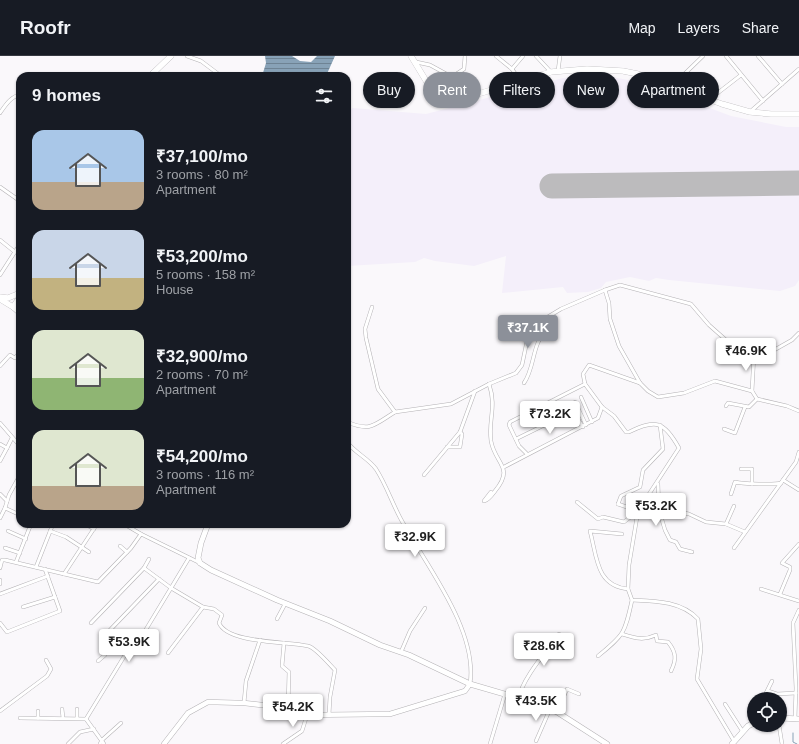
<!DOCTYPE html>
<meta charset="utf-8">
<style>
:root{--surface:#171b24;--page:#242831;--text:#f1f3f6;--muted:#9ea1a6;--line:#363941;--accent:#8c9099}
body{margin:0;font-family:Arial,sans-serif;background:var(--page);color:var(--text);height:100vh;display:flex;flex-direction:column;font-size:15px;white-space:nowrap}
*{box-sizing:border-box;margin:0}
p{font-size:13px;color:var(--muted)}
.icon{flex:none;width:22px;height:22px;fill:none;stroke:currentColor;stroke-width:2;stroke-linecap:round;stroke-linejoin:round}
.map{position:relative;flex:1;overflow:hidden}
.sheet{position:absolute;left:16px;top:16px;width:335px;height:456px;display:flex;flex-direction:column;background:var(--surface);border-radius:12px;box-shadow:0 1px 3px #0004}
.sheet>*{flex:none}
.banner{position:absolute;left:363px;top:16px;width:376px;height:36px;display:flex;gap:8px}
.tools{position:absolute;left:747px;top:636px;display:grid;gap:8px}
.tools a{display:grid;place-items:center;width:40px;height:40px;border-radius:50%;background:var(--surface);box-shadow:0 1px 3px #0004;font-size:20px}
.price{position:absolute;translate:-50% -34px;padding:0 9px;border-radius:4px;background:#fff;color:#222;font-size:13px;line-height:26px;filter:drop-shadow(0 1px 2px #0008)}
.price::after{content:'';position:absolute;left:50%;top:24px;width:12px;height:9px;margin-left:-6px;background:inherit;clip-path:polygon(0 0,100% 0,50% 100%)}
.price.on{background:var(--accent);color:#fff}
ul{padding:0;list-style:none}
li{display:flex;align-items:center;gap:12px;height:100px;padding:0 16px}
li span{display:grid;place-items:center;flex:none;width:112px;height:80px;border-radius:12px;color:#555}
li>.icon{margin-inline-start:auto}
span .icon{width:48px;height:48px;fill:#fffc;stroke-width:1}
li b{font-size:17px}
h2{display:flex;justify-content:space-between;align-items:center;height:48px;padding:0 16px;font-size:17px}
.tag{padding:0 14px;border-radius:18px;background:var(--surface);box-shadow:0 1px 3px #0004;font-size:14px;line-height:36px}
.tag.on{background:var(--accent);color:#fff}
header{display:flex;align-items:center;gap:24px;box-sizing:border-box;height:56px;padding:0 20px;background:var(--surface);border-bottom:1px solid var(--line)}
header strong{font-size:19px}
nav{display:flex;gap:22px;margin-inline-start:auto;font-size:14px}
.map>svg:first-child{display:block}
.built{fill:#f4effa}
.water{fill:url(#water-rules)}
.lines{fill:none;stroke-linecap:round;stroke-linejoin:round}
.stream{stroke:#88a2b7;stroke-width:1}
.runway{stroke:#bcbbbd;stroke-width:25}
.street-casing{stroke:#b4b2b5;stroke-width:4}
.secondary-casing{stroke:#b4b2b5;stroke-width:5.5}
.primary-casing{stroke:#b4b2b5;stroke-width:6}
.highway-casing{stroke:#b4b2b5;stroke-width:6}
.street{stroke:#fff;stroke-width:3}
.secondary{stroke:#fff;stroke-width:4.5}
.primary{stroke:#fff;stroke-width:5}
.highway{stroke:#fff;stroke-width:5.5}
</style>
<header>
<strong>Roofr</strong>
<nav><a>Map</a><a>Layers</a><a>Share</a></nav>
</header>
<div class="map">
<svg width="799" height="688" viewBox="0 0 799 688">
<defs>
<pattern id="water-rules" width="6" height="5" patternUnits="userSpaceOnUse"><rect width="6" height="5" fill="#88a2b7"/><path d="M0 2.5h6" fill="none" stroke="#6e8394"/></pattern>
</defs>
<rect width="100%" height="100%" fill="#faf8fb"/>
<!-- built -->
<path class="built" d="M590 20 612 21 639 26 651 30 649 34 657 37 659 33 731 60 786 71H799V224L795 230 780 235 669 224 656 222 649 225 630 221 606 226 601 232 588 236 567 237 563 231 502 237 506 200 474 210 435 205 424 202 415 206 347 210V55L353 52 426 58 563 22Z"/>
<!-- water -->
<path class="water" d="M265 0H292L300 5 311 6 317 0H335L326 20H262L266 7Z"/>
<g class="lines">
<!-- stream -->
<path class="stream" d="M793 677V686L797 688"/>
<!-- runway -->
<path class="runway" d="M552 130 799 127"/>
<!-- street casing -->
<g class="street-casing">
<g id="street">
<path d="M187 0 201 5 221 20"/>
<path d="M496 0 512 13 521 26"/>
<path d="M536 0 551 16"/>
<path d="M726 0 763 45"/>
<path d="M758 0 782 28"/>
<path d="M416 6 430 9 452 21 464 13 465 0"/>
<path d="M512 13 523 0"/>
<path d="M558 15 560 0"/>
<path d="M671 31 703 0"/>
<path d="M710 43 741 19"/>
<path d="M751 55 799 13"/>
<path d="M0 57C5 50 11 40 20 39"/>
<path d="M0 131 20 145"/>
<path d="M0 184 15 196"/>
<path d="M0 219 20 188"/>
<path d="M605 234 609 247 610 263 619 290 640 327 648 335 658 341 684 337 715 325 752 335 757 343 787 350 799 355"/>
<path d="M372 251 365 273 366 282 378 333 395 356 451 348 489 328 516 317 522 309 527 285 541 265 561 253 605 234 620 229 691 248 709 269 735 292 746 297H769L792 284 799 277"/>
<path d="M537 269 545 276"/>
<path d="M0 310 10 299 15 302 20 296"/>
<path d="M524 327C536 310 531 285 549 273"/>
<path d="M640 327 589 309 583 318 585 328 602 351 614 360 626 376H629C656 363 664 365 679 392L638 455 629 509 628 533 632 544C655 545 681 545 698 563L701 593 697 623 734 685"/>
<path d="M489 328C497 351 488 364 491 385 495 408 515 411 495 435 492 439 489 444 484 445L491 436"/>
<path d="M752 335 754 298"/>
<path d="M581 341 592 366"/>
<path d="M575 346 586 369"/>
<path d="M726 350 728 347 749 351 757 343"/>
<path d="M347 366C371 376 374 369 395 356"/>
<path d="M0 367 20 390"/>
<path d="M724 373 735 377 745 351"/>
<path d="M516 383 569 357H574L583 371"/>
<path d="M347 386C355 397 368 402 376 413 387 430 393 450 403 467 428 512 478 575 470 628"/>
<path d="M0 388 7 392 12 382"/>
<path d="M447 391H460L462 378 460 376"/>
<path d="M527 398 519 390 509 369 510 366 585 328"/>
<path d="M0 405 7 392"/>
<path d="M504 411 598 362 602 351"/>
<path d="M741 413H752V428"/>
<path d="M424 419 460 376 475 335"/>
<path d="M783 424 799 434"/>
<path d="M658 428 659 454 665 474 670 484 676 486 680 493 692 496"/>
<path d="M0 438 7 445"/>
<path d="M731 438 735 426C743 428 775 429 781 427"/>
<path d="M577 446 598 463 603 461 624 466 638 455 618 448"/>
<path d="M618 448 621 440 640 431 643 414 663 393 660 369"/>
<path d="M5 452 9 439 20 419"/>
<path d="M659 454H671L689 458 706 466 726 468 745 476"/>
<path d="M0 462 5 452 20 459"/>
<path d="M85 468 94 473"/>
<path d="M124 468 141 478"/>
<path d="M726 468 734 450"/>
<path d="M8 475 26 483"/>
<path d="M50 475 66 481 89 496"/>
<path d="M622 478 590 475C597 501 596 530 628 533"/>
<path d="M120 490 127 496"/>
<path d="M5 492 20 497"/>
<path d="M734 492 796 406 799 396"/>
<path d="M16 506 31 468"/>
<path d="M36 511 53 468"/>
<path d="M0 512 2 504H5L98 526 131 492 141 478 200 507"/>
<path d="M144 512 149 503"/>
<path d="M64 518 97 468"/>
<path d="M0 524V528"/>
<path d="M761 533 799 545"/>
<path d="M0 538 48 520"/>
<path d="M780 538 790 514V511L782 507 799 488"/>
<path d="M23 551 55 541"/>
<path d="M277 563 285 548"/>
<path d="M0 567 7 576 60 555 45 513"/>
<path d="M91 567 144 512 171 532 189 502"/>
<path d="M110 574 159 523"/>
<path d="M622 578C635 582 643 585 656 579L657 585 668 586C676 596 677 603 671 615"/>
<path d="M142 580 171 532 203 551 214 553 222 559 219 567C228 588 288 585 308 590 315 591 330 609 335 614L330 641 329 659"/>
<path d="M284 587 282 610 289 616 288 652"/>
<path d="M401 596 410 575 425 552"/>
<path d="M168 597 203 551"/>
<path d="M598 600C624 579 625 577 632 544"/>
<path d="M768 635 777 638 796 637"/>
<path d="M519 643C520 625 549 592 559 578"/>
<path d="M763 643 772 625"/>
<path d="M244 647 246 625 260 584"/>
<path d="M725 648 743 676"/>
<path d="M62 653 63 662"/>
<path d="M77 653V662"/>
<path d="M0 655 47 620 51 613 46 604"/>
<path d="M38 655V662"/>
<path d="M557 656 567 633 579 638"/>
<path d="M20 662 86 663 104 688"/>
<path d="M795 662 796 632 793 567 799 554"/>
<path d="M86 663 125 599 122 591 111 586 105 599 98 605"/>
<path d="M779 669 782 688"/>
<path d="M536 685 550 653"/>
<path d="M68 688 80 676 94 673"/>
<path d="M100 688 102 684 121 667"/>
<path d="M283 688 302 675 307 659"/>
<path d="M490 688 505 638"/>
</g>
</g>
<!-- secondary casing -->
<g class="secondary-casing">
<path id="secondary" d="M164 688 188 657 208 646 244 647 288 652 307 659 390 658 465 635 470 628"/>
</g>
<!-- primary casing -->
<g class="primary-casing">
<g id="primary">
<path d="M13 251 20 257"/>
<path d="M208 468 201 487 198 502 200 507 211 514 277 544 330 565 380 589 409 599 470 628 539 648 557 656 607 688"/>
<path d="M780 662 799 663"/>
<path d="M732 688 748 670 754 667"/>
</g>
</g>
<!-- highway casing -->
<g class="highway-casing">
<g id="highway">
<path d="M411 0 431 33 448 43 478 38 551 16 587 13 623 15 638 18 722 48 750 56 771 58H799"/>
<path d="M150 20 171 0"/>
<path d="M0 241 8 242 20 237"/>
<path d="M0 243 13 251 20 241"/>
</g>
</g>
<!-- street -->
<use href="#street" class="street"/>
<!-- secondary -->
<use href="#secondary" class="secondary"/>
<!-- primary -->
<use href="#primary" class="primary"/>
<!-- highway -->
<use href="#highway" class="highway"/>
</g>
</svg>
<div class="tools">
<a><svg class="icon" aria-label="locate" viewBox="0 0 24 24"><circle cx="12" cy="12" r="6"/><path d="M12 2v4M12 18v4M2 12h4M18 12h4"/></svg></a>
</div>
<b class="price on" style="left:528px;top:293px">₹37.1K</b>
<b class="price" style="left:746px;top:316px">₹46.9K</b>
<b class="price" style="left:550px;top:379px">₹73.2K</b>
<b class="price" style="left:656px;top:471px">₹53.2K</b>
<b class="price" style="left:415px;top:502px">₹32.9K</b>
<b class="price" style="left:129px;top:607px">₹53.9K</b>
<b class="price" style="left:544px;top:611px">₹28.6K</b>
<b class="price" style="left:536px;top:666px">₹43.5K</b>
<b class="price" style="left:293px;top:672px">₹54.2K</b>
<div class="banner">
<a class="tag">Buy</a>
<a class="tag on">Rent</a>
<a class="tag">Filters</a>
<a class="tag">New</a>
<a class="tag">Apartment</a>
</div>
<section class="sheet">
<h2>9 homes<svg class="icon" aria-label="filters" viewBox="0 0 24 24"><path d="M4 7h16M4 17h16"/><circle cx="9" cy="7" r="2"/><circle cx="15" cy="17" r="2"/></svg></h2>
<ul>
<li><span style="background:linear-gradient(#a9c7e8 65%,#b9a48a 0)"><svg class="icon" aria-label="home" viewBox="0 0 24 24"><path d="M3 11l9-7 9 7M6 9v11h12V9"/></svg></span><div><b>₹37,100/mo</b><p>3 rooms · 80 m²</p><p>Apartment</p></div></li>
<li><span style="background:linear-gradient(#c9d6e8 60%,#c2b280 0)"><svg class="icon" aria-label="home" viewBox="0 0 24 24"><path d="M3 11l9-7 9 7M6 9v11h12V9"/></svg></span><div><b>₹53,200/mo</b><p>5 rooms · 158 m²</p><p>House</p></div></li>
<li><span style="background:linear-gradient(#dfe7d0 60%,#8fb573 0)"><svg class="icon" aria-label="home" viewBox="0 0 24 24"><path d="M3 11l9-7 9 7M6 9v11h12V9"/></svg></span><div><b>₹32,900/mo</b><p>2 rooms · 70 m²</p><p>Apartment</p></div></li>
<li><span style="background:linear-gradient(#dfe7d0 70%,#b9a48a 0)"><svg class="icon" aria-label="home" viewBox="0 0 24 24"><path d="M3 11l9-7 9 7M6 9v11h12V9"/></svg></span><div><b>₹54,200/mo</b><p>3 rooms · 116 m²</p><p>Apartment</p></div></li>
</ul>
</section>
</div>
